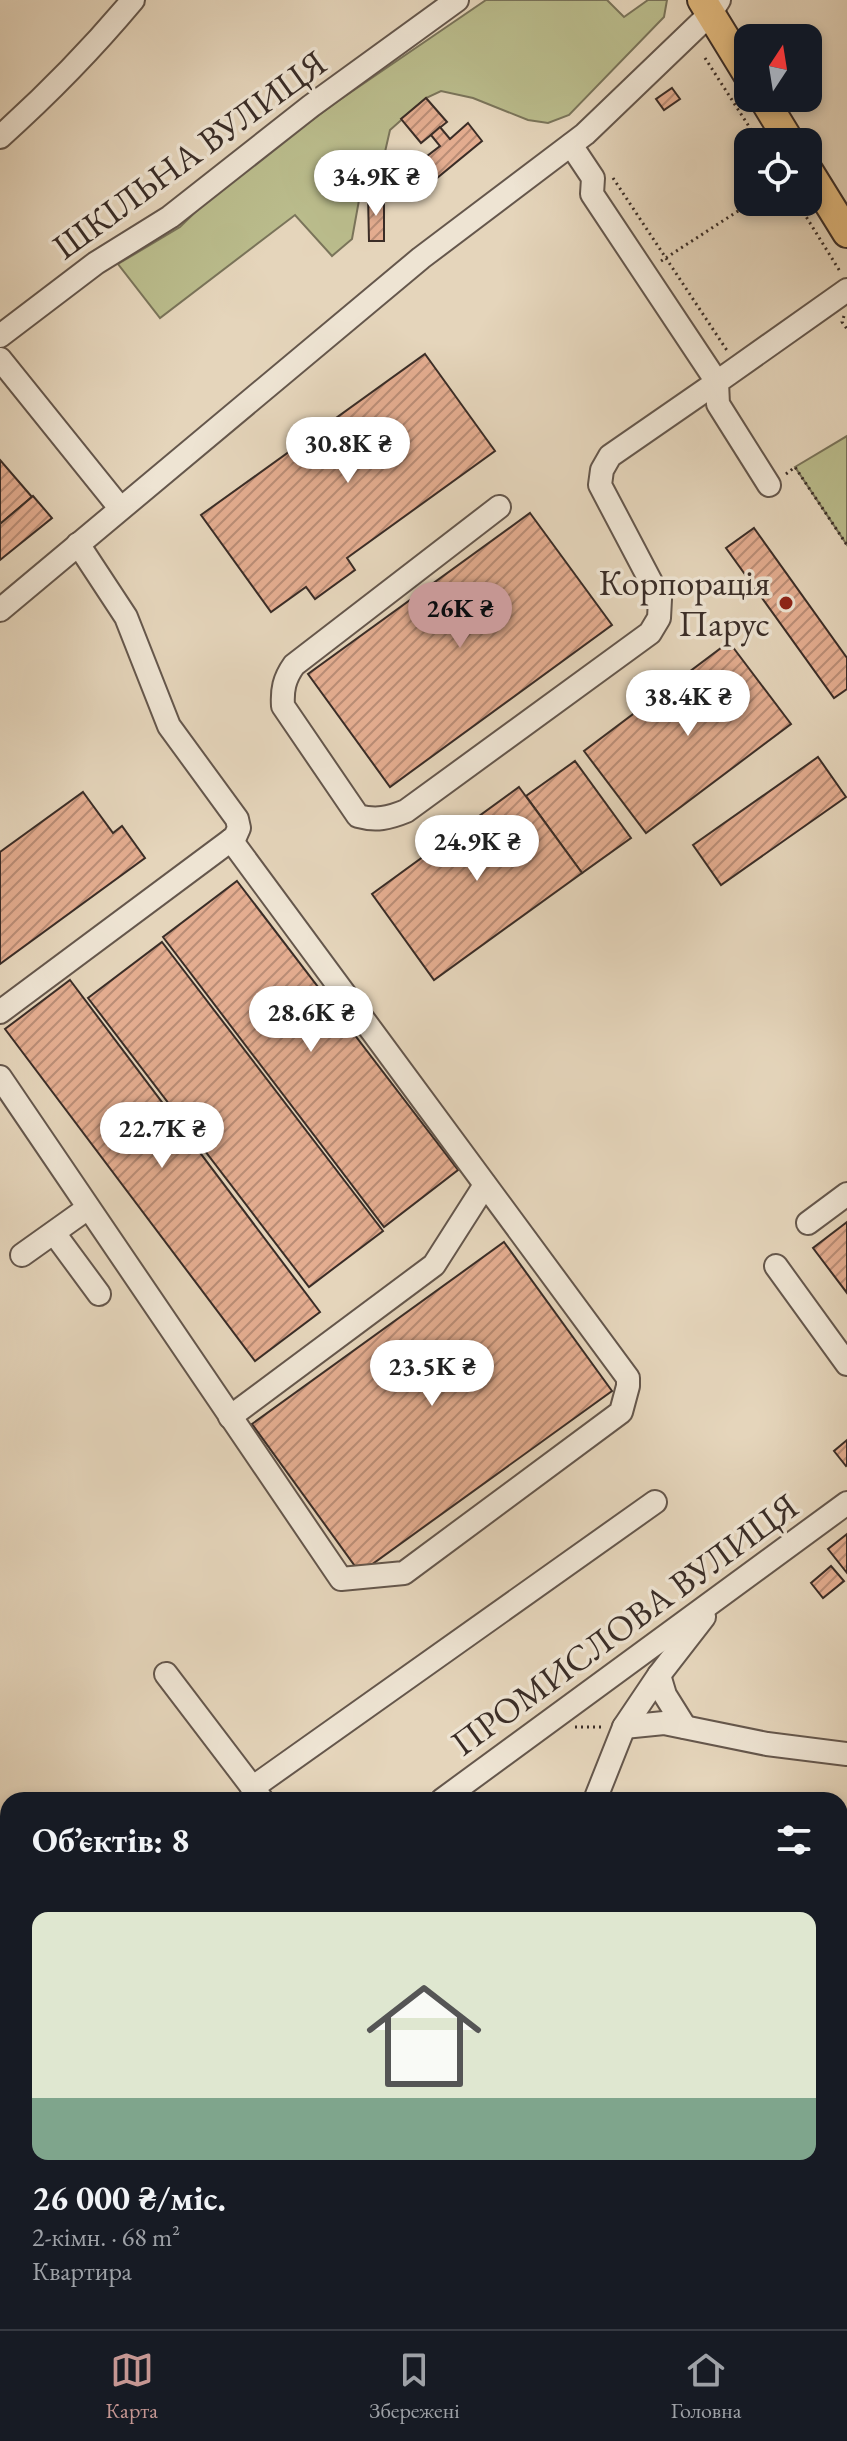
<!DOCTYPE html>
<html lang="uk">
<meta charset="utf-8">
<style>
:root{--surface:#171b24;--page:#242831;--text:#f1f3f6;--muted:#9ea1a6;--line:#363941;--accent:#c59692}
body{margin:0;font-family:"EB Garamond",serif;background:var(--page);color:var(--text);height:100vh;display:flex;flex-direction:column;font-size:30px;white-space:nowrap}
*{box-sizing:border-box;margin:0}
p{font-size:26px;color:var(--muted)}
.icon{flex:none;width:44px;height:44px;fill:none;stroke:currentColor;stroke-width:2;stroke-linecap:round;stroke-linejoin:round}
.map{position:relative;flex:1;overflow:hidden}
.sheet{position:absolute;left:0px;top:1792px;width:848px;height:538px;display:flex;flex-direction:column;background:var(--surface);border-radius:24px 24px 0 0;box-shadow:0 4px 12px #0003}
.sheet>*{flex:none}
.needle{width:52px;rotate:12deg}
.controls{position:absolute;left:734px;top:24px;display:grid;gap:16px}
.controls a{display:grid;place-items:center;width:88px;height:88px;border-radius:16px;background:var(--surface);box-shadow:0 4px 12px #0003;font-size:40px}
.price{position:absolute;translate:-50% -68px;padding:0 18px;border-radius:28px;background:#fff;color:#222;font-size:26px;line-height:52px;filter:drop-shadow(0 2px 4px #0008)}
.price::after{content:'';position:absolute;left:50%;top:48px;width:24px;height:18px;margin-left:-12px;background:inherit;clip-path:polygon(0 0,100% 0,50% 100%)}
.price.on{background:var(--accent);color:#111}
ul{padding:0;list-style:none}
li{display:grid;align-content:center;gap:16px;height:424px;padding:0 32px}
li span{display:grid;place-items:center;height:248px;border-radius:16px;color:#555}
li>.icon{margin-inline-start:auto}
span .icon{width:144px;height:144px;fill:#fffc;stroke-width:1}
li b{font-size:34px}
h2{display:flex;justify-content:space-between;align-items:center;height:96px;padding:0 32px;font-size:34px}
.tabs{display:flex;justify-content:space-around;align-items:center;height:112px;border-top:2px solid var(--line);background:var(--surface);font-size:22px;color:var(--muted)}
.tabs a{display:grid;justify-items:center;gap:4px}
.tabs .on{color:var(--accent)}
.map>svg:first-child{display:block}
.green{fill:#babc8c;stroke:#7a745a;stroke-width:2}
.building{fill:url(#building-hatch);stroke:#3a2d27;stroke-width:2}
.lines{fill:none;stroke-linecap:round;stroke-linejoin:round}
.minor-casing{stroke:#65574c;stroke-width:26}
.major-casing{stroke:#3a2d27;stroke-width:32}
.path{stroke:#3a2d27;stroke-width:3;stroke-dasharray:2 4;stroke-linecap:butt}
.minor{stroke:#eee4d3;stroke-width:22}
.major{stroke:#e2ba7e;stroke-width:28}
.poi-dot{fill:#8f2418;stroke:#eee4d3;stroke-width:3}
.labels{text-anchor:middle;stroke-width:7;stroke-linejoin:round;paint-order:stroke}
.street-label{font-size:36px;fill:#3a2d27;stroke:#eee4d3}
.poi-label{font-size:36px;fill:#3a2d27;stroke:#eee4d3;text-anchor:end}
</style>
<div class="map">
<svg width="847" height="2329" viewBox="0 0 847 2329">
<defs>
<pattern id="building-hatch" width="6" height="6" patternUnits="userSpaceOnUse" patternTransform="scale(2)"><rect width="6" height="6" fill="#e4ad90"/><path d="M-1 1l2-2M0 6l6-6M5 7l2-2" fill="none" stroke="#ba8d76"/></pattern>
</defs>
<rect width="100%" height="100%" fill="#e5d5bb"/>
<filter id="stains"><feTurbulence type="fractalNoise" baseFrequency=".0025" numOctaves="4"/><feColorMatrix values="0 0 0 0 .2 0 0 0 0 .09 0 0 0 0 .02 0 0 0 .5 -.17"/></filter>
<radialGradient id="worn" r=".72"><stop offset=".6" stop-color="#630" stop-opacity="0"/><stop offset="1" stop-color="#630" stop-opacity=".3"/></radialGradient>
<!-- green -->
<g class="green">
<path d="M486 0H607L624 17 648 0H667L664 17 569 115 548 123 528 120 473 98 441 91 426 98 390 130 379 178H363L352 239 332 256 295 215 160 318 118 264 180 227 219 189 338 101Z"/>
<path d="M847 436V545L795 467Z"/>
</g>
<!-- building -->
<g class="building">
<path d="M672 88 680 99 664 110 656 99Z"/>
<path d="M426 98 447 122 421 143 401 119Z"/>
<path d="M468 123 482 141 437 178 422 160 440 146 431 135 440 127 450 139Z"/>
<path d="M368 195H384V241H369Z"/>
<path d="M425 354 495 451 347 558 355 570 315 599 306 587 271 612 201 515Z"/>
<path d="M0 460 32 497 0 524Z"/>
<path d="M33 496 52 518 0 560V524Z"/>
<path d="M530 513 612 625 390 787 308 674Z"/>
<path d="M754 528 847 658V689L834 698 726 548Z"/>
<path d="M729 642 791 724 646 833 584 751Z"/>
<path d="M818 757 846 797 721 885 693 845Z"/>
<path d="M575 761 631 838 582 873 526 796Z"/>
<path d="M519 787 582 873 434 980 372 894Z"/>
<path d="M83 792 113 833 122 826 145 858 0 964V852Z"/>
<path d="M237 881 458 1170 384 1227 163 937Z"/>
<path d="M162 942 383 1231 309 1287 88 998Z"/>
<path d="M70 980 320 1312 255 1361 5 1029Z"/>
<path d="M847 1222V1293L813 1248Z"/>
<path d="M504 1242 612 1391 360 1573 252 1424Z"/>
<path d="M847 1440V1465L846 1466 834 1451Z"/>
<path d="M847 1534V1573L828 1549Z"/>
<path d="M831 1566 844 1581 823 1598 811 1583Z"/>
</g>
<g class="lines">
<!-- minor casing -->
<g class="minor-casing">
<g id="minor">
<path d="M0 137C48 94 92 49 133 0"/>
<path d="M0 336 96 263 170 217 311 106 457 0"/>
<path d="M0 359 120 508"/>
<path d="M769 485 718 404 717 382 847 290"/>
<path d="M499 507 294 665C284 679 282 690 283 706L358 816C376 821 389 818 406 811L650 633 659 618 660 599 600 485 602 470 610 456 717 382 592 194 593 178 571 145"/>
<path d="M0 610 421 258 585 134 710 14 719 0"/>
<path d="M0 1012 235 837 239 828 237 819 169 726 126 617 78 544"/>
<path d="M0 1077 341 1579 404 1573 621 1412 628 1386V1378L231 840"/>
<path d="M808 1223 847 1194"/>
<path d="M54 1233 99 1294"/>
<path d="M22 1255 88 1208"/>
<path d="M776 1266 847 1364"/>
<path d="M230 1417 434 1265 485 1185"/>
<path d="M166 1674 262 1800"/>
<path d="M659 1675 665 1695 685 1727"/>
<path d="M624 1727 664 1723 767 1744 847 1754"/>
<path d="M252 1788 655 1502"/>
<path d="M442 1800 847 1503"/>
<path d="M595 1800 624 1727 659 1675 704 1617"/>
<path d="M840 1908 847 1910"/>
<path d="M0 2125 8 2119"/>
<path d="M511 2329 512 2322"/>
</g>
</g>
<!-- major casing -->
<g class="major-casing">
<g id="major">
<path d="M702 0 748 75"/>
<path d="M763 98 790 142"/>
<path d="M808 170 847 233"/>
</g>
</g>
<!-- path -->
<g class="path">
<path d="M705 58 759 142"/>
<path d="M613 178 728 352"/>
<path d="M797 202 841 273"/>
<path d="M661 261 752 202"/>
<path d="M844 316 842 322 847 329"/>
<path d="M786 474 795 467 847 545"/>
<path d="M575 1727H604"/>
<path d="M0 2227 8 2229"/>
</g>
<!-- minor -->
<use href="#minor" class="minor"/>
<!-- major -->
<use href="#major" class="major"/>
</g>
<!-- markers -->
<circle class="poi-dot" cx="786" cy="603" r="8"/>
<g class="labels">
<!-- street labels -->
<g class="street-label">
<text transform="translate(189 154) rotate(-36)" y="13">ШКІЛЬНА ВУЛИЦЯ</text>
<text transform="translate(624 1624) rotate(-36)" y="13">ПРОМИСЛОВА ВУЛИЦЯ</text>
</g>
<!-- poi labels -->
<g class="poi-label">
<text x="770" y="595">Корпорація<tspan x="770" dy="41">Парус</tspan></text>
</g>
</g>
<rect width="100%" height="100%" filter="url(#stains)"/>
<rect width="100%" height="100%" fill="url(#worn)"/>
</svg>
<div class="controls">
<a><svg class="needle" viewBox="-14 -14 28 28"><path d="M0-13l5 13h-10z" fill="#e53935"/><path d="M0 13l5-13h-10z" fill="#9ea1a6"/></svg></a>
<a><svg class="icon" aria-label="locate" viewBox="0 0 24 24"><circle cx="12" cy="12" r="6"/><path d="M12 2v4M12 18v4M2 12h4M18 12h4"/></svg></a>
</div>
<b class="price" style="left:376px;top:218px">34.9K ₴</b>
<b class="price" style="left:348px;top:485px">30.8K ₴</b>
<b class="price on" style="left:460px;top:650px">26K ₴</b>
<b class="price" style="left:688px;top:738px">38.4K ₴</b>
<b class="price" style="left:477px;top:883px">24.9K ₴</b>
<b class="price" style="left:311px;top:1054px">28.6K ₴</b>
<b class="price" style="left:162px;top:1170px">22.7K ₴</b>
<b class="price" style="left:432px;top:1408px">23.5K ₴</b>
<section class="sheet">
<h2>Об’єктів: 8<svg class="icon" aria-label="filters" viewBox="0 0 24 24"><path d="M4 7h16M4 17h16"/><circle cx="9" cy="7" r="2"/><circle cx="15" cy="17" r="2"/></svg></h2>
<ul>
<li><span style="background:linear-gradient(#dfe7d0 75%,#7fa58c 0)"><svg class="icon" aria-label="home" viewBox="0 0 24 24"><path d="M3 11l9-7 9 7M6 9v11h12V9"/></svg></span><div><b>26 000 ₴/міс.</b><p>2-кімн. · 68 m²</p><p>Квартира</p></div></li>
</ul>
</section>
</div>
<nav class="tabs">
<a class="on"><svg class="icon" aria-label="map" viewBox="0 0 24 24"><path d="M3 6l6-2 6 2 6-2v14l-6 2-6-2-6 2zM9 4v14M15 6v14"/></svg>Карта</a>
<a><svg class="icon" aria-label="saved" viewBox="0 0 24 24"><path d="M7 4h10v16l-5-4-5 4z"/></svg>Збережені</a>
<a><svg class="icon" aria-label="home" viewBox="0 0 24 24"><path d="M3 11l9-7 9 7M6 9v11h12V9"/></svg>Головна</a>
</nav>
